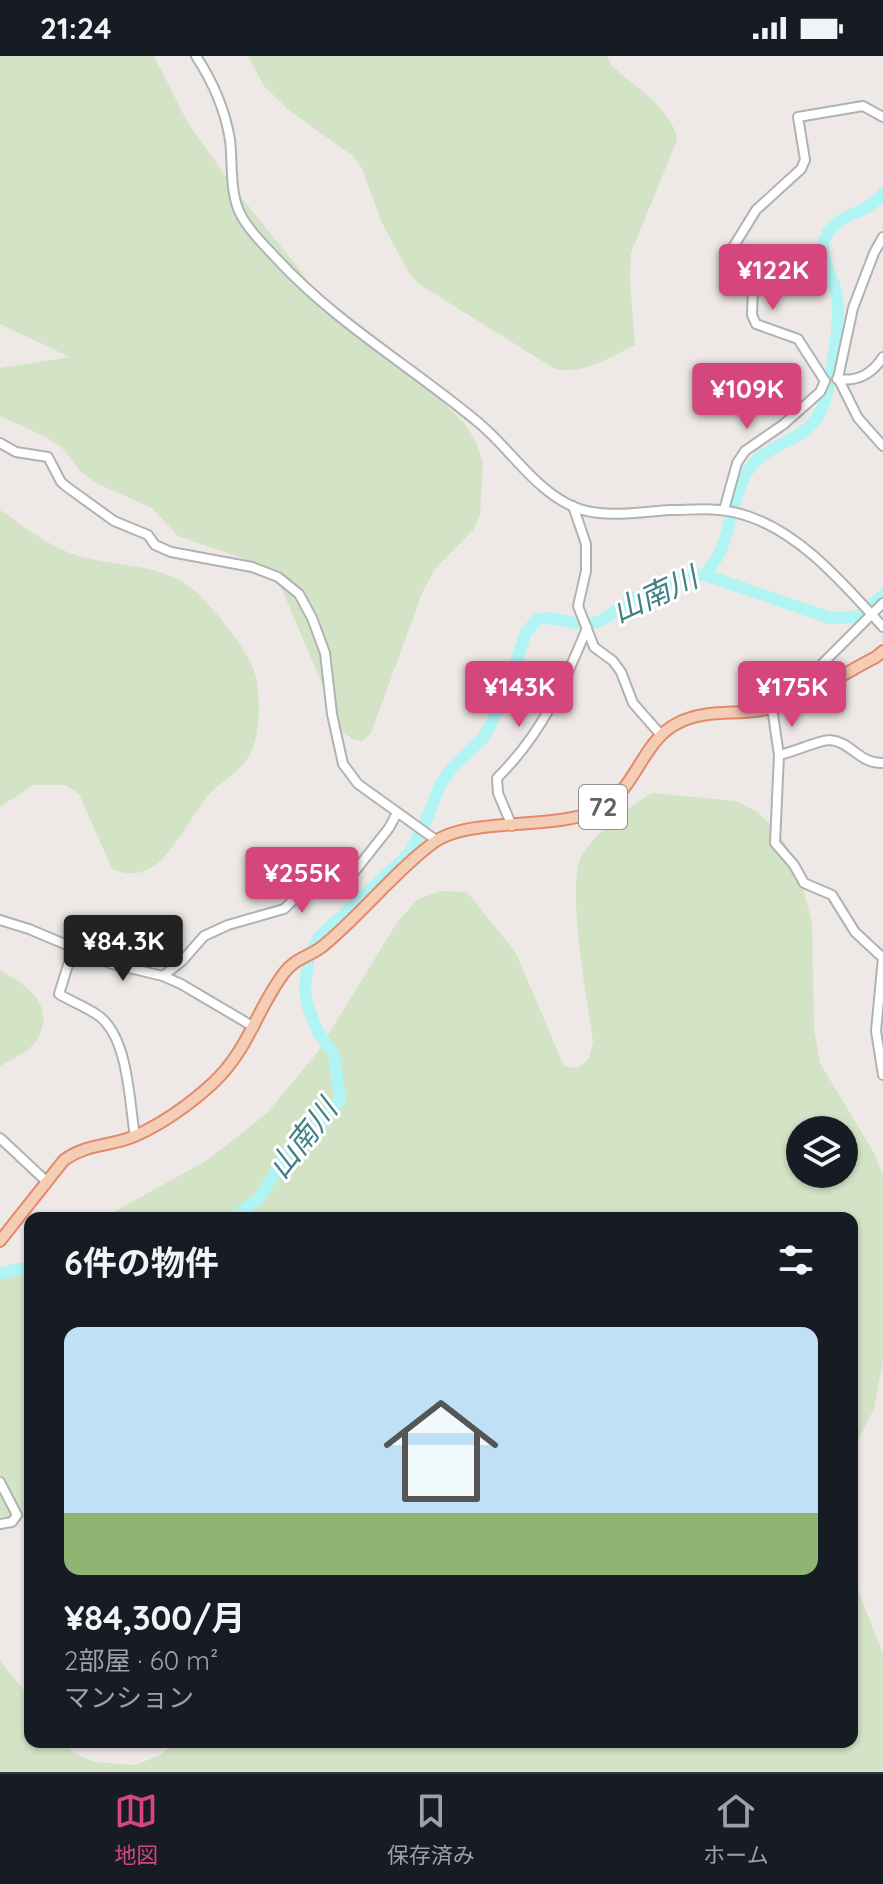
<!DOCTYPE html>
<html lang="ja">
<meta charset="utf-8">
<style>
:root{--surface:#171b24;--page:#20242c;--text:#f1f3f6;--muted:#9ea1a6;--line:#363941;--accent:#d4467c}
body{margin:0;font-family:Quicksand,"Noto Sans JP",sans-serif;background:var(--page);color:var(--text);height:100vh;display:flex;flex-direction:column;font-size:30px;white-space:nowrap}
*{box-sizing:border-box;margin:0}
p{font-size:26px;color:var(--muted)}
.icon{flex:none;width:44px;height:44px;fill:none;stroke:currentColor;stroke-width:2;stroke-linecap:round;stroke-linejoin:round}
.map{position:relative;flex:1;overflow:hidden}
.drawer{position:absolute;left:24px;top:1156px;width:834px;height:536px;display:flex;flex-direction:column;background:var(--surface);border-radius:16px;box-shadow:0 2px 6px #0004}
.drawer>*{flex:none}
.fabs{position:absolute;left:786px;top:1060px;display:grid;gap:16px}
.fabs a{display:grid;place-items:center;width:72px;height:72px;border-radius:50%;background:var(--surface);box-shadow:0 2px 6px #0004;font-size:40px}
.price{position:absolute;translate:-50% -68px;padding:0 18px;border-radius:8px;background:var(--accent);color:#fff;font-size:26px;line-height:52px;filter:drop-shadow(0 2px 4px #0008)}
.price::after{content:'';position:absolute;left:50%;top:48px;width:24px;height:18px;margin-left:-12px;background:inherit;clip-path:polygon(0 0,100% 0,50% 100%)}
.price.selected{background:#222;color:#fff}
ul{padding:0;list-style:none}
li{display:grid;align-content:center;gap:16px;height:424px;padding:0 40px}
li span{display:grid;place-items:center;height:248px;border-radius:16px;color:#555}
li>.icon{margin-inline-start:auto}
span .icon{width:144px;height:144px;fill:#fffc;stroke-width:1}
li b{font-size:34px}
h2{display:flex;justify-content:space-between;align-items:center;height:96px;padding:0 40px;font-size:34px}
.status{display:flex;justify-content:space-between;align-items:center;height:56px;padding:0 40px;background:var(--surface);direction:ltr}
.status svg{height:22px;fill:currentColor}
.menu{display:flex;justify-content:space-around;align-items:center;height:112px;border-top:2px solid var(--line);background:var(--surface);font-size:22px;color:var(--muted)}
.menu a{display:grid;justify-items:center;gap:4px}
.menu .selected{color:var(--accent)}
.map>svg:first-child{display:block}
.green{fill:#d3e3c6;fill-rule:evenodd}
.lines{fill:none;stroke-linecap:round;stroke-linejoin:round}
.river{stroke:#b0f5f3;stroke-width:12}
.minor-casing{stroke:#afb3b4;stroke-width:12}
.major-casing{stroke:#e18b6d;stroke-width:14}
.minor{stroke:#fff;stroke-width:8}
.major{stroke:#f5cdb4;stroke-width:10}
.labels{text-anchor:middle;stroke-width:6;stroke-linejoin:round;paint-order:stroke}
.shield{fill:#fff;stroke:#8e9293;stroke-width:2}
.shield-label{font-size:26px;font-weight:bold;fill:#5e6465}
.water-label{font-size:30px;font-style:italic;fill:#418084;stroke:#fff}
</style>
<div class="status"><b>21:24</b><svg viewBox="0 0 49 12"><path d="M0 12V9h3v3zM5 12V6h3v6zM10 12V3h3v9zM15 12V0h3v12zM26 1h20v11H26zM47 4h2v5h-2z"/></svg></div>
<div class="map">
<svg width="883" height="1716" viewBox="0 0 883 1716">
<rect width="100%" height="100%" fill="#eee9e6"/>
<!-- green -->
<g class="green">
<path d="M0 0H154L188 67 234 132 311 228 348 265 423 327 466 369 477 388 483 406 480 460 473 474 435 513 423 535 371 677 362 685 351 683 341 673 281 531 270 517 251 505 178 480 152 452 98 428 81 416 62 392 44 380 0 360V312L70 301 0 268Z"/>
<path d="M248 0H607L612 10C634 30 673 53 677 84L631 197 630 222 635 289C610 301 584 319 555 313L419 228 409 217 382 167 362 113 354 101 290 55 264 30Z"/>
<path d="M0 454C25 471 49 491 79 500 113 510 154 508 185 527 205 540 240 585 251 607 262 629 262 681 248 702 238 717 221 726 208 739 202 747 196 756 191 764 171 793 153 830 112 813L79 738 65 729H33L0 751Z"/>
<path d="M652 737 736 745 758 756 778 777 794 802 812 865 814 973 820 1007 874 1097 883 1119V1304L874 1353 852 1396V1162H103L206 1105 266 1058 317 997 398 865 418 843 441 835 467 836 516 897 564 1010 578 1012 589 1002 593 985C588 948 564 824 583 797 596 777 632 748 652 737ZM800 1074H844V1118H800Z"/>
<path d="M0 914C21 926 50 943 42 972 40 978 37 986 33 989 24 998 10 1004 0 1010Z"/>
<path d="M30 1202V1462L0 1460V1221Z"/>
<path d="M852 1518 883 1598V1716H0V1605L30 1642V1686H65L73 1697 95 1706 135 1709 160 1699 176 1686H852Z"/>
</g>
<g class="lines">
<!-- river -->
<g class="river">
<path d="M705 519C710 511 717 503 721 494 732 468 733 437 749 413 765 389 800 386 816 363 825 350 829 331 831 316 835 290 842 257 835 232 831 219 820 199 824 185 834 155 867 161 883 137"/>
<path d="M234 1162 259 1142 288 1096 320 1068 340 1044 334 998 318 976 307 948 305 929 309 901 318 882 410 797 424 770 440 729 451 713 484 681 504 642 526 576 538 563C557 559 578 572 595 567 605 564 614 556 622 550 646 535 676 517 705 519L830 562 857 561 883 539"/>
<path d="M0 1217 30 1211"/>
</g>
<!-- minor casing -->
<g class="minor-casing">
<g id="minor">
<path d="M196 0C213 26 225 53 230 84 233 108 229 139 242 161 251 177 265 190 277 203 336 267 412 311 479 367 510 393 536 435 574 451 603 463 640 456 670 454 692 454 715 451 737 457 796 471 843 527 883 571"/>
<path d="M883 181 874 197 853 252 838 322 858 362 883 390"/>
<path d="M837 323C858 326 872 318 883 301"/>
<path d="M825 325 798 283 756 268 752 259 753 232 732 207V193L756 154 801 113 805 104 798 61 863 50 883 61"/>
<path d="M0 387 16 396 48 401 61 426 67 431 114 465 148 479 155 489 171 496 252 511 278 521 299 538 312 562 325 597 332 658 343 708 358 728 436 784"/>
<path d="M573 450 586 488V515L578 550 594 591 613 605 621 616 633 647 661 679"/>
<path d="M724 454 737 407 745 395 784 368 820 336 825 325"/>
<path d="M820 629V610L883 547"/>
<path d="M772 652 779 699 775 787 794 809 804 827 832 839 855 876 883 902 876 975 883 1019"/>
<path d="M779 699C794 696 819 684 830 684 852 686 859 708 883 707"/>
<path d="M512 770 498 737 497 722C541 679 564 628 587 572"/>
<path d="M0 864 29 873 112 908 163 920 181 928 254 971"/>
<path d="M73 893 59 938C72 946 87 951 99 960 129 983 129 1046 135 1080"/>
<path d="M163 920 182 905 204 880 228 869 284 853 308 830 316 827 351 820 389 772 397 757"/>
<path d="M0 1082 46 1125"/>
<path d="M0 1426 17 1459 12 1466 0 1468"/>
</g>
</g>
<!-- major casing -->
<g class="major-casing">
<path id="major" d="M0 1185 64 1104C90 1086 112 1091 137 1079 163 1067 191 1047 212 1028 249 994 256 954 284 917 295 902 309 901 323 890 362 858 393 817 433 787 468 760 554 775 598 754 636 736 641 685 678 667 707 652 738 660 767 653 802 646 844 617 876 601L883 595"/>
</g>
<!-- minor -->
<use href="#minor" class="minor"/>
<!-- major -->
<use href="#major" class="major"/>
</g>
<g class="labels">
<!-- shield labels -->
<rect class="shield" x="579" y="729" width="48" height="44" rx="6"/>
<g class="shield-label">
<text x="603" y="760">72</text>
</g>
<!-- water labels -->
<g class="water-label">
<text transform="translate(655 539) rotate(-25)" y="10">山南川</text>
<text transform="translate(303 1083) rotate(-52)" y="10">山南川</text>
</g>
</g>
</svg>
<div class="fabs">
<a><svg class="icon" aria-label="layers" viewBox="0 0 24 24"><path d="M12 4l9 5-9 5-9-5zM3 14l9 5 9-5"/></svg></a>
</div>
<b class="price" style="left:773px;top:256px">¥122K</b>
<b class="price" style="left:747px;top:375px">¥109K</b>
<b class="price" style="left:519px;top:673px">¥143K</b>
<b class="price" style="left:792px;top:673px">¥175K</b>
<b class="price" style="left:302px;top:859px">¥255K</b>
<b class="price selected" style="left:123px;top:927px">¥84.3K</b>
<section class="drawer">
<h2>6件の物件<svg class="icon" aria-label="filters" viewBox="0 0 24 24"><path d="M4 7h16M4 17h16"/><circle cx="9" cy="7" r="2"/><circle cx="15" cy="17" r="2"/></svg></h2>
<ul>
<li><span style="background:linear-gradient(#bfe0f5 75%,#8fb573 0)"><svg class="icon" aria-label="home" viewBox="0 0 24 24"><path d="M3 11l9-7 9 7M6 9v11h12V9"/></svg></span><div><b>¥84,300/月</b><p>2部屋 · 60 m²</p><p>マンション</p></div></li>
</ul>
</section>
</div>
<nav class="menu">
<a class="selected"><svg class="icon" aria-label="map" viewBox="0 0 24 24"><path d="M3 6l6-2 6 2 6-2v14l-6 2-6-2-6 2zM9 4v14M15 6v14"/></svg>地図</a>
<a><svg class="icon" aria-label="saved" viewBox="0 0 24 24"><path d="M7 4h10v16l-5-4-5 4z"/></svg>保存済み</a>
<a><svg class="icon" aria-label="home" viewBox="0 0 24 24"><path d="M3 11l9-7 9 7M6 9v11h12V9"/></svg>ホーム</a>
</nav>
